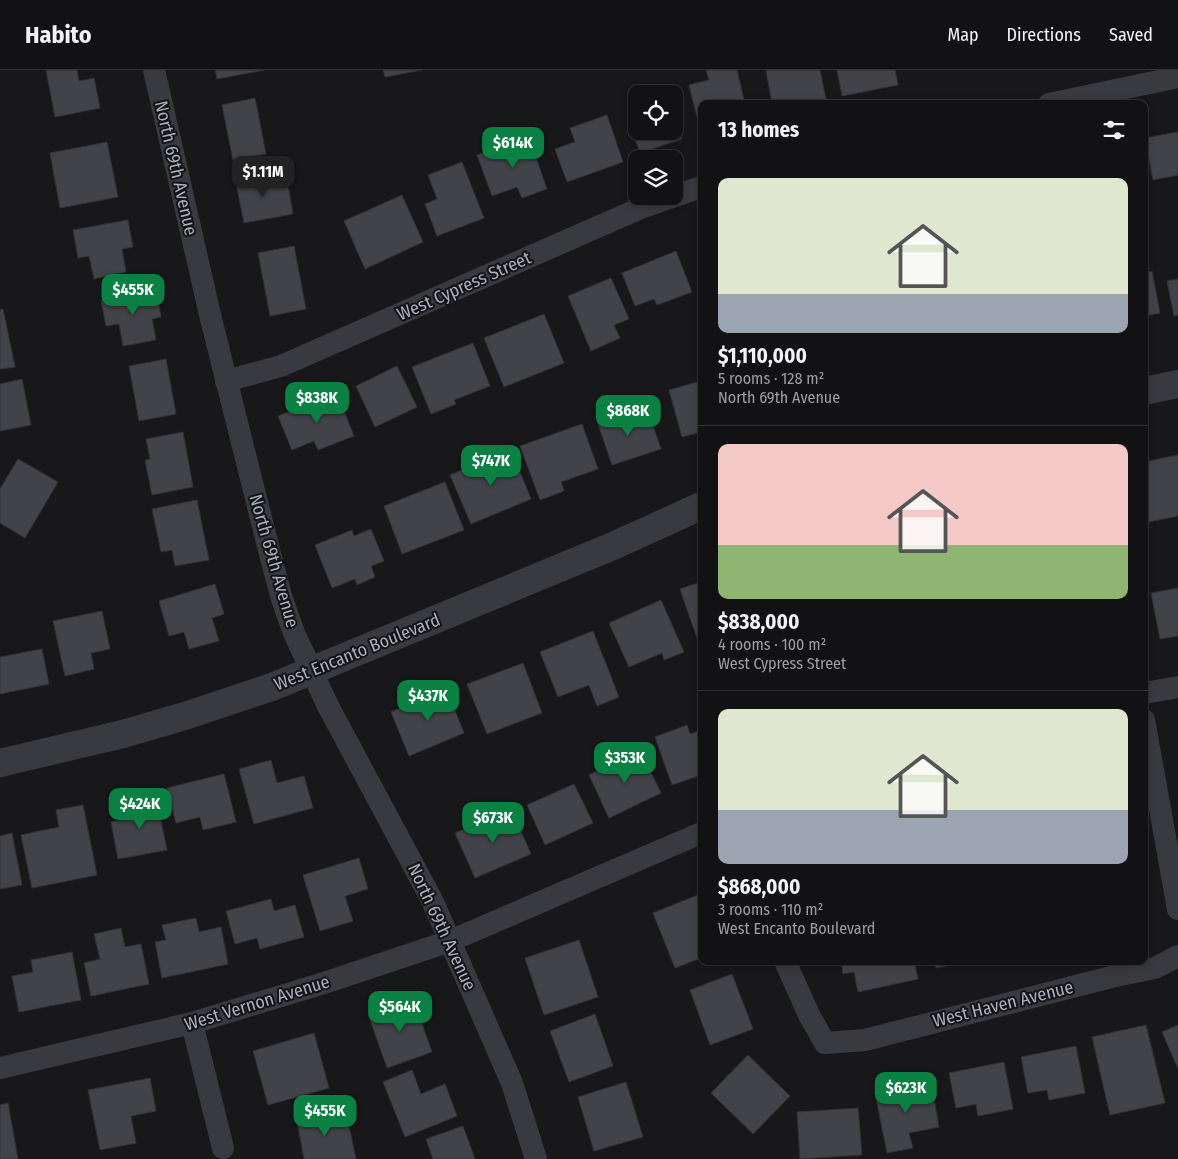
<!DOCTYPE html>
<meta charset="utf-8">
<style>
:root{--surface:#121214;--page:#1b1b1d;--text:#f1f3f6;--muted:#9c9ea0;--line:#313234;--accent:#0b8043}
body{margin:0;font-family:"Fira Sans Condensed",sans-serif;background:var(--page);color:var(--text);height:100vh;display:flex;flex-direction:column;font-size:19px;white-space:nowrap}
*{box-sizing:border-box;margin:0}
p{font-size:16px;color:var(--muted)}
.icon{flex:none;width:28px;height:28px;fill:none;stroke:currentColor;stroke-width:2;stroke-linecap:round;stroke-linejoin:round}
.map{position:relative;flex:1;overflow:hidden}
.side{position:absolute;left:698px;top:30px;width:450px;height:865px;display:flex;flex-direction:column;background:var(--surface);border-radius:10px;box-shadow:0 2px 8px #0003,0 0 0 1px var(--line)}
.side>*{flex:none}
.controls{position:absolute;left:628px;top:15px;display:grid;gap:10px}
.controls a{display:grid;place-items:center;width:55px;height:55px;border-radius:10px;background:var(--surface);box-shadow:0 2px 8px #0003,0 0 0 1px var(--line);font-size:25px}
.price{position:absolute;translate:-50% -42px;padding:0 11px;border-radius:10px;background:var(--accent);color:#fff;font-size:16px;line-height:32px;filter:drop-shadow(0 1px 2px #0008)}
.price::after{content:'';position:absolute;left:50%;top:30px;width:15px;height:11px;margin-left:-8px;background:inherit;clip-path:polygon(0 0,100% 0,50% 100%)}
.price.on{background:#222;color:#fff}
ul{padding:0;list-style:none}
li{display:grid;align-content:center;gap:10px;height:265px;padding:0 20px}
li+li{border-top:1px solid var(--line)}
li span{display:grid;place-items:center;height:155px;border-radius:10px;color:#555}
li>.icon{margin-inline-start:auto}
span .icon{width:90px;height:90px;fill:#fffc;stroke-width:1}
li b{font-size:21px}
h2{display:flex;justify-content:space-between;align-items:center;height:60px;padding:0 20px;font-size:21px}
header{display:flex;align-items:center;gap:30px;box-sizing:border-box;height:70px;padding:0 25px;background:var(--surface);border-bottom:1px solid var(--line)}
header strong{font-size:24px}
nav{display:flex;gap:28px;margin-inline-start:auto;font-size:18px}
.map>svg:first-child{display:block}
.building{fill:#424348;stroke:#323237}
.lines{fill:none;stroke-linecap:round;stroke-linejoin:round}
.minor{stroke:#393a40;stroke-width:22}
.tertiary{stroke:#393a40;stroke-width:28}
.labels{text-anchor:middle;stroke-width:4;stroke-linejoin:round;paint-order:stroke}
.street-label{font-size:18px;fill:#a9afbb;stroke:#131316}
</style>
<header>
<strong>Habito</strong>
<nav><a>Map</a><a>Directions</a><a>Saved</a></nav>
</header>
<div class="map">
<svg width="1178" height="1089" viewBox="0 0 1178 1089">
<rect width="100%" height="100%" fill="#18181b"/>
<!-- building -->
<g class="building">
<path d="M46 0H77L79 11 94 8 100 38 55 47Z"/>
<path d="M215 0H264L217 9Z"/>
<path d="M383 0H422L385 7Z"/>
<path d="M706 0H737L745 34H701V46L697 47 689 15 709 10Z"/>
<path d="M766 0H820L827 34H772Z"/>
<path d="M837 0H895L898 15 842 26Z"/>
<path d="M255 28 266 84 233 90 222 35Z"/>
<path d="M607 45 623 92 567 112 555 79 575 72 570 58Z"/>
<path d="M674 46 682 69 640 83 629 52 636 49V61H674Z"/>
<path d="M1178 62V105L1153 110 1145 68Z"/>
<path d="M529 67 547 119 522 128 517 117 492 126 477 85Z"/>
<path d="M107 72 118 127 60 138 50 83Z"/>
<path d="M462 92 484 148 437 166 425 134 437 129 428 105Z"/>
<path d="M271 101 274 117 288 115 293 144 244 153 235 108Z"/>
<path d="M402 125 423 172 365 199 344 151Z"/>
<path d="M128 150 133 177 122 179 126 202 94 209 89 186 78 188 73 160Z"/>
<path d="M294 176 306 239 270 246 258 183Z"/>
<path d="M676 181 692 222 657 235 654 229 635 236 622 203Z"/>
<path d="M1152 201 1160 243 1144 246V203Z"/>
<path d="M611 208 629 249 614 255 620 268 591 281 568 226Z"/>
<path d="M1178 209V245L1174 246 1167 211Z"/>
<path d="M156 219 161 247 152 249 156 270 123 276 119 254 106 256 101 230Z"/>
<path d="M3 239 15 297 0 299V240Z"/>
<path d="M544 244 564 293 504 317 484 268Z"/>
<path d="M473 273 490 316 454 330 456 334 431 344 412 297Z"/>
<path d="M166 289 176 344 139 351 129 296Z"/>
<path d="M397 296 417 337 375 357 356 316Z"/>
<path d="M22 309 31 355 0 361V314Z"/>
<path d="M701 311V362L682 367 669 320Z"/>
<path d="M337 323 354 366 318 380 314 371 292 380 278 346Z"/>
<path d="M626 341 629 351 649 344 661 379 612 395 597 351Z"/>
<path d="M582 354 598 399 561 412 564 421 540 430 520 376Z"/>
<path d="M183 362 193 417 152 425 145 390 150 389 146 369Z"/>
<path d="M511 380 531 429 471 454 450 405Z"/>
<path d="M1178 385V446L1144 453V392Z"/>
<path d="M18 389 58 412 25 468 0 453V419Z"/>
<path d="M445 412 464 460 402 484 384 436Z"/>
<path d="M197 430 209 490 175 496 172 480 161 482 152 439Z"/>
<path d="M371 459 384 491 371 496 375 507 357 515 355 509 332 518 315 475 352 460 354 466Z"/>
<path d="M701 512V566L697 568 680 519Z"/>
<path d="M215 514 224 544 212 548 219 571 189 579 184 562 169 566 159 531Z"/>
<path d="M1178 518V566L1160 569 1151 523Z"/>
<path d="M661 530 684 582 664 590 662 583 629 597 609 553Z"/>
<path d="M102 541 110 579 91 583 94 599 65 606 53 551Z"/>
<path d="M593 561 619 627 597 636 589 615 558 627 540 582Z"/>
<path d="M42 579 49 614 0 624V587Z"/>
<path d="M523 593 542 643 487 664 467 614Z"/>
<path d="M446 618 464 663 409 686 391 642Z"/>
<path d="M687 655 690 664 701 660V705L672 715 655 667Z"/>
<path d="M640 680 661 723 609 748 589 705Z"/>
<path d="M271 690 277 713 304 706 313 738 254 754 239 699Z"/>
<path d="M224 704 236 752 203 760 200 747 176 753 167 718Z"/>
<path d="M574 714 593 753 545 775 527 735Z"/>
<path d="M156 727 167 780 118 789 111 752 129 748 126 733Z"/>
<path d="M83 735 97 805 32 818 21 765 59 757 56 740Z"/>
<path d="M511 739 531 784 475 808 455 763Z"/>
<path d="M12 763 22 815 0 819V766Z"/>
<path d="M359 788 368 819 345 826 353 851 320 861 303 805Z"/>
<path d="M698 825 701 832V888L675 898 653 843Z"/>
<path d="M271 829 274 841 295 835 304 867 260 879 257 868 235 874 226 841Z"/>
<path d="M196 848 199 862 221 857 228 894 162 908 155 872 166 870 162 855Z"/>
<path d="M121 858 125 877 141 874 149 914 91 926 84 893 100 889 94 864Z"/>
<path d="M579 870 598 927 544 945 525 888Z"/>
<path d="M72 882 81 930 19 942 12 906 33 902 31 890Z"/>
<path d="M841 891H914L918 909 858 922 854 902 843 904Z"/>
<path d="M935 891H971L936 898Z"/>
<path d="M732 904 753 959 710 975 690 920Z"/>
<path d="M413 928 432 982 387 998 368 944Z"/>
<path d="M595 944 613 996 569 1012 550 961Z"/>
<path d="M1146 955 1165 1033 1110 1045 1092 967Z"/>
<path d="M1178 955V999L1162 962Z"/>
<path d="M314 963 329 1018 268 1035 253 981Z"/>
<path d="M1076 976 1085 1023 1049 1030 1047 1020 1028 1023 1021 987Z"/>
<path d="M748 985 790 1026 753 1064 711 1023Z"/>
<path d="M1004 992 1013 1039 978 1046 976 1034 956 1038 949 1003Z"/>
<path d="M412 1000 421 1024 445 1014 457 1046 405 1067 383 1012Z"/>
<path d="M150 1008 156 1041 131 1046 136 1073 100 1080 88 1020Z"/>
<path d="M626 1012 643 1067 594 1081 578 1027Z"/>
<path d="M931 1012 939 1057 909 1063 913 1078 887 1083 875 1023Z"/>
<path d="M8 1033 18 1089H0V1035Z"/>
<path d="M858 1038 862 1085 800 1089 797 1042Z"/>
<path d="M333 1039 336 1054 348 1051 356 1089H304L296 1046Z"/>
<path d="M463 1056 475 1089H433L426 1069Z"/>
</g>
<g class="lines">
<!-- minor -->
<g class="minor">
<path d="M154 0 211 249 271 488 282 529 294 563 328 636 432 830 512 1013 536 1089"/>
<path d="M1049 34 1178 7"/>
<path d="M226 311 281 296 643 137 701 117"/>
<path d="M1144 623 1178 617"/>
<path d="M1144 650 1178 839"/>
<path d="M785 891 809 945 825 973 865 970 1115 906 1155 898 1178 886"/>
<path d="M192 953 223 1078"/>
<path d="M0 998 192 953 324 913 450 871 701 763"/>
</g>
<!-- tertiary -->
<g class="tertiary">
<path d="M1144 321 1178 314"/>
<path d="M0 693 123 664 188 645 272 617 613 476 701 436"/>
</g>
</g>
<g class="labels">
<!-- street labels -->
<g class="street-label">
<text transform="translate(176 98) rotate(77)" y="6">North 69th Avenue</text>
<text transform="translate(464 216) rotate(-24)" y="6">West Cypress Street</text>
<text transform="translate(274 491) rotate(74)" y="6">North 69th Avenue</text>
<text transform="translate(357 582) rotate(-22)" y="6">West Encanto Boulevard</text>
<text transform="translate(442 857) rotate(65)" y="6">North 69th Avenue</text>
<text transform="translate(257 933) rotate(-17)" y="6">West Vernon Avenue</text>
<text transform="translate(1003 934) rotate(-14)" y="6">West Haven Avenue</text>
</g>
</g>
</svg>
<div class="controls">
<a><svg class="icon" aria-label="locate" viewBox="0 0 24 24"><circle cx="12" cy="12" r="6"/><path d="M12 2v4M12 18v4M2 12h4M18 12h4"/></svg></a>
<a><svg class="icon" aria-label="layers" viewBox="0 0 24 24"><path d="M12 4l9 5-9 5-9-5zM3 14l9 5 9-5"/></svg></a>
</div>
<b class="price" style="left:513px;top:99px">$614K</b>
<b class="price on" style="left:263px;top:128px">$1.11M</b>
<b class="price" style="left:133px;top:246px">$455K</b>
<b class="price" style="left:317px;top:354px">$838K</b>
<b class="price" style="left:628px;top:367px">$868K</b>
<b class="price" style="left:491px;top:417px">$747K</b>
<b class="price" style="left:428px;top:652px">$437K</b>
<b class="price" style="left:625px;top:714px">$353K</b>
<b class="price" style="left:140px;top:760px">$424K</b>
<b class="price" style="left:493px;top:774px">$673K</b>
<b class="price" style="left:400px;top:963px">$564K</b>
<b class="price" style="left:906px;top:1044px">$623K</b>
<b class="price" style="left:325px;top:1067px">$455K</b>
<section class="side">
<h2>13 homes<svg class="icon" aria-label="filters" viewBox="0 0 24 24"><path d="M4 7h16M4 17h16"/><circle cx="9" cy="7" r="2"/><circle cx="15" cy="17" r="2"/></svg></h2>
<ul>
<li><span style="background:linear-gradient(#dfe7d0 75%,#9aa5b1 0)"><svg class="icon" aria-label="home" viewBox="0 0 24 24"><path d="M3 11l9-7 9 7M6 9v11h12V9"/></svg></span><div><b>$1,110,000</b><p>5 rooms · 128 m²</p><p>North 69th Avenue</p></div></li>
<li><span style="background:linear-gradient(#f6c9c9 65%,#8fb573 0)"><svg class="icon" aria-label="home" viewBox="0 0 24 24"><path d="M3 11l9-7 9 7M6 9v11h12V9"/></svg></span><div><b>$838,000</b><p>4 rooms · 100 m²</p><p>West Cypress Street</p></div></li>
<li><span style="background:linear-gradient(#dfe7d0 65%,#9aa5b1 0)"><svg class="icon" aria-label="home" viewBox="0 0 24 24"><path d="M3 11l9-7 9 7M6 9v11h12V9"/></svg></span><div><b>$868,000</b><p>3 rooms · 110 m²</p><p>West Encanto Boulevard</p></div></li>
</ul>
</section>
</div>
